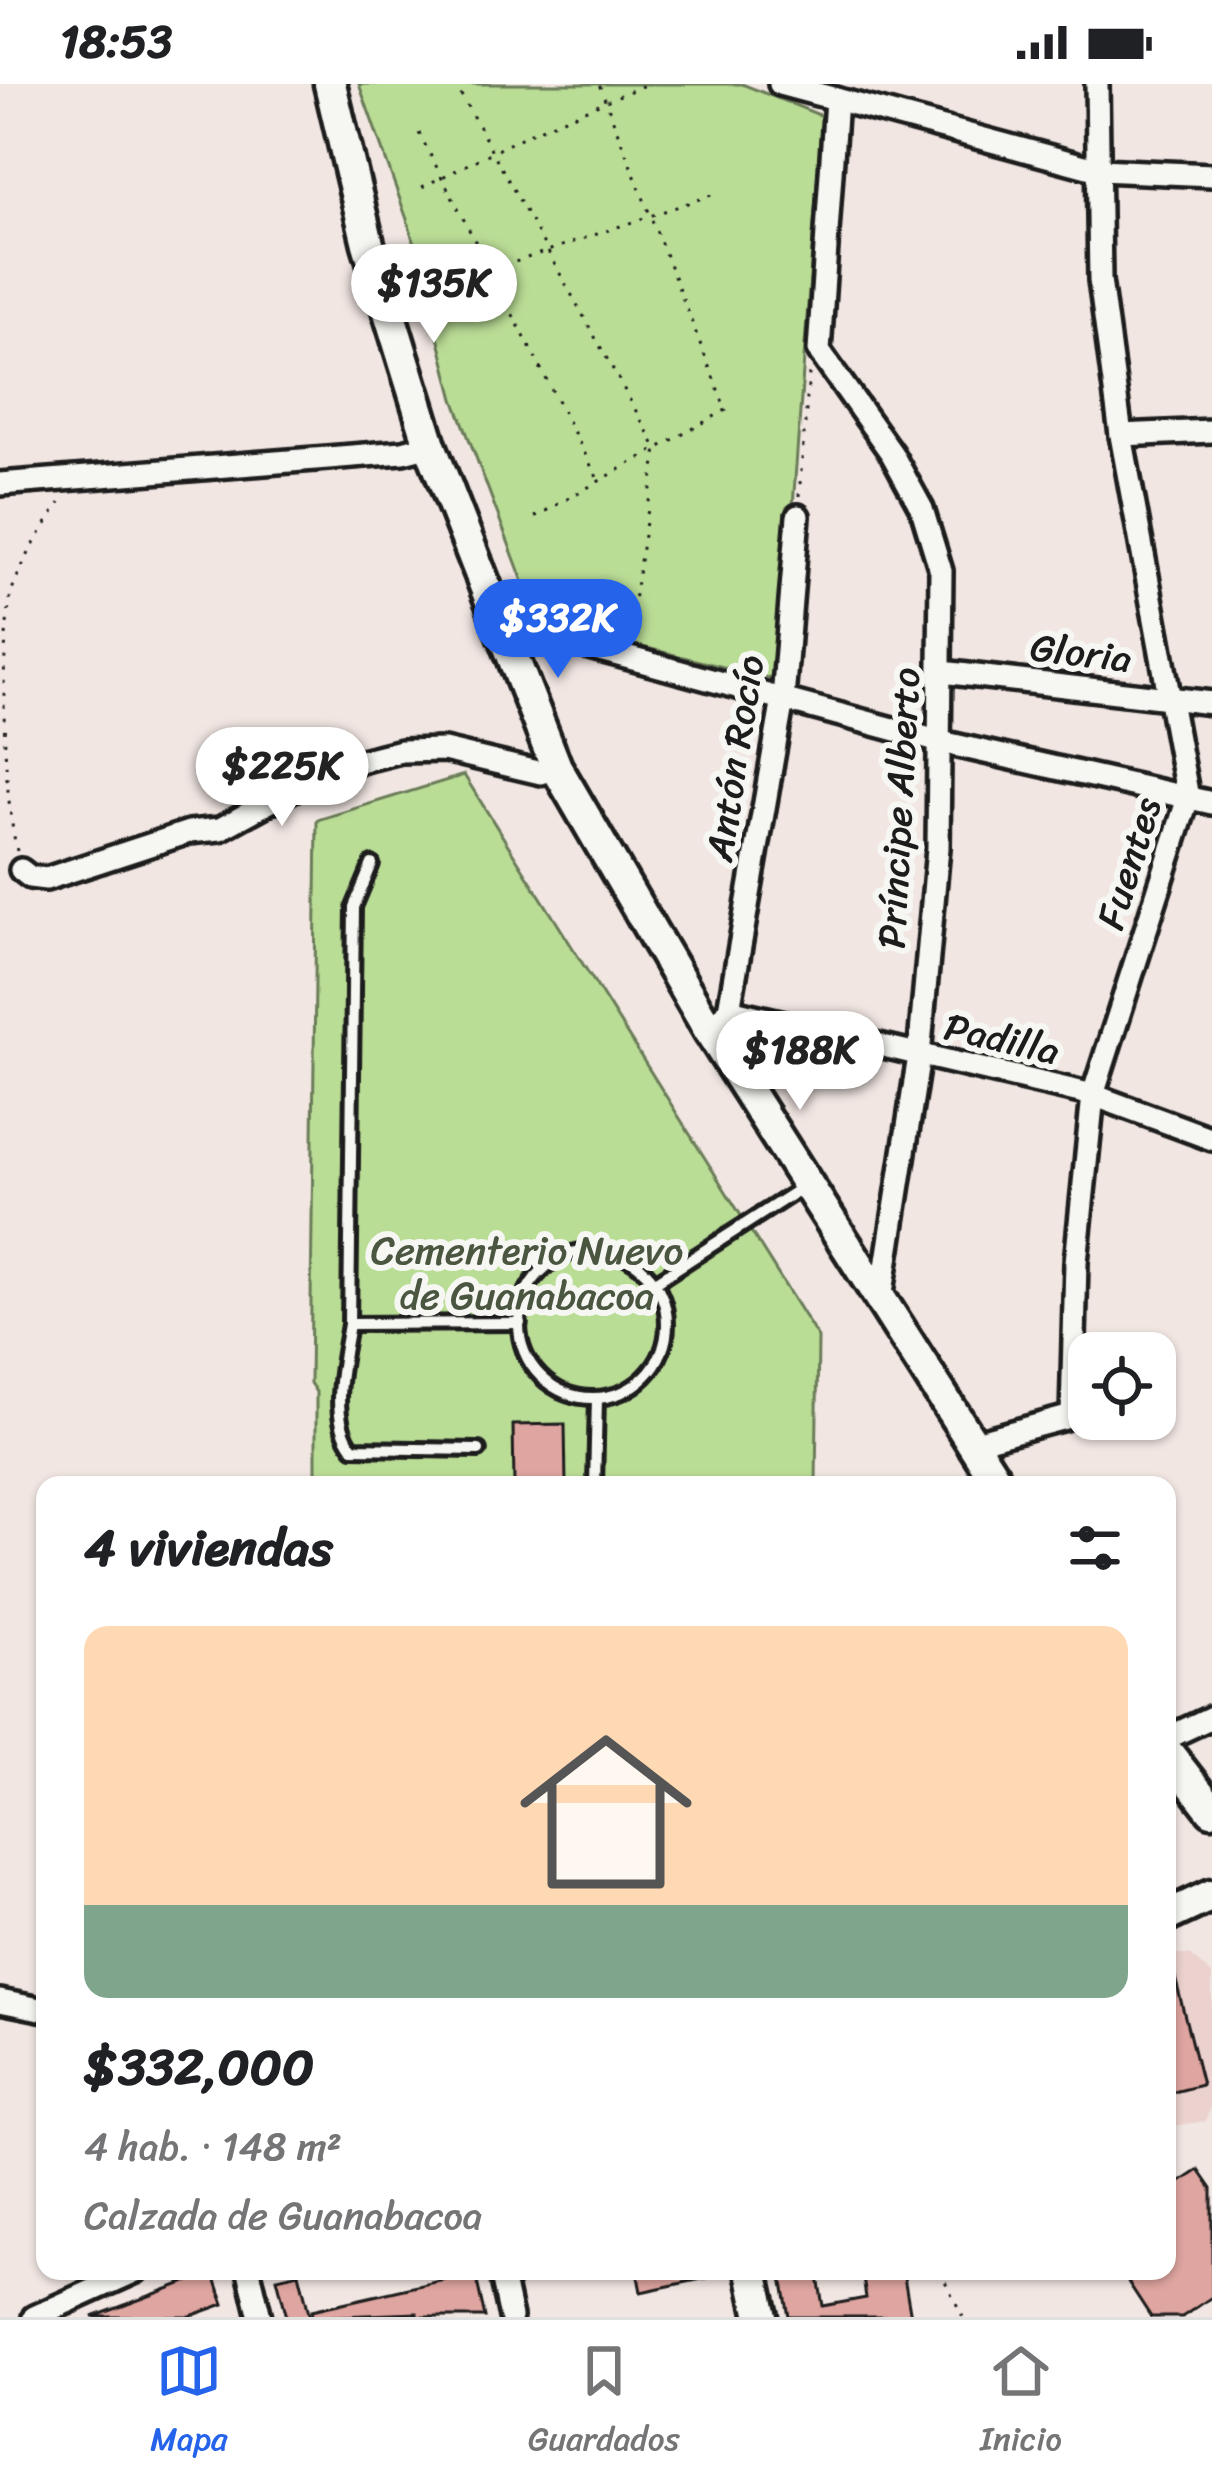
<!DOCTYPE html>
<html lang="es">
<meta charset="utf-8">
<style>
:root{--surface:#fff;--page:#f6f6f6;--text:#202124;--muted:#757577;--line:#e0e0e0;--accent:#2563eb}
body{margin:0;font-family:Sriracha,sans-serif;background:var(--page);color:var(--text);height:100vh;display:flex;flex-direction:column;font-size:45px;white-space:nowrap}
*{box-sizing:border-box;margin:0}
p{font-size:39px;color:var(--muted)}
.icon{flex:none;width:66px;height:66px;fill:none;stroke:currentColor;stroke-width:2;stroke-linecap:round;stroke-linejoin:round}
.map{position:relative;flex:1;overflow:hidden}
.details{position:absolute;left:36px;top:1392px;width:1140px;height:804px;display:flex;flex-direction:column;background:var(--surface);border-radius:24px;box-shadow:0 3px 9px #0004}
.details>*{flex:none}
.fabs{position:absolute;left:1068px;top:1248px;display:grid;gap:24px}
.fabs a{display:grid;place-items:center;width:108px;height:108px;border-radius:24px;background:var(--surface);box-shadow:0 3px 9px #0004;font-size:60px}
.price{position:absolute;translate:-50% -102px;padding:0 27px;border-radius:42px;background:#fff;color:#222;font-size:39px;line-height:78px;filter:drop-shadow(0 3px 6px #0008)}
.price::after{content:'';position:absolute;left:50%;top:72px;width:36px;height:27px;margin-left:-18px;background:inherit;clip-path:polygon(0 0,100% 0,50% 100%)}
.price.current{background:var(--accent);color:#fff}
ul{padding:0;list-style:none}
li{display:grid;align-content:center;gap:24px;height:636px;padding:0 48px}
li+li{border-top:3px solid var(--line)}
li span{display:grid;place-items:center;height:372px;border-radius:24px;color:#555}
li>.icon{margin-inline-start:auto}
span .icon{width:216px;height:216px;fill:#fffc;stroke-width:1}
li b{font-size:51px}
h2{display:flex;justify-content:space-between;align-items:center;height:144px;padding:0 48px;font-size:51px}
.status{display:flex;justify-content:space-between;align-items:center;height:84px;padding:0 60px;background:var(--surface);direction:ltr}
.status svg{height:33px;fill:currentColor}
.menu{display:flex;justify-content:space-around;align-items:center;height:168px;border-top:3px solid var(--line);background:var(--surface);font-size:33px;color:var(--muted)}
.menu a{display:grid;justify-items:center;gap:6px}
.menu .current{color:var(--accent)}
.map>svg:first-child{display:block}
.built{fill:#ecd2ce}
.green{fill:#badd96;stroke:#6b7c59;stroke-width:3}
.building{fill:#dfa5a0;stroke:#1c1c1c;stroke-width:3}
.lines{fill:none;stroke-linecap:round;stroke-linejoin:round}
.lane-casing{stroke:#1c1c1c;stroke-width:20}
.street-casing{stroke:#1c1c1c;stroke-width:30}
.secondary-casing{stroke:#1c1c1c;stroke-width:39}
.path{stroke:#1c1c1c;stroke-width:3;stroke-dasharray:3 9;stroke-linecap:butt}
.lane{stroke:#f6f6f2;stroke-width:10}
.street{stroke:#f6f6f2;stroke-width:21}
.secondary{stroke:#f6f6f2;stroke-width:30}
.labels{text-anchor:middle;stroke-width:12;stroke-linejoin:round;paint-order:stroke}
.street-label{font-size:39px;fill:#1c1c1c;stroke:#f6f6f2}
.park-label{font-size:39px;fill:#4b5641;stroke:#f6f6f2}
</style>
<div class="status"><b>18:53</b><svg viewBox="0 0 49 12"><path d="M0 12V9h3v3zM5 12V6h3v6zM10 12V3h3v9zM15 12V0h3v12zM26 1h20v11H26zM47 4h2v5h-2z"/></svg></div>
<div class="map">
<svg width="1212" height="2233" viewBox="0 0 1212 2233">
<rect width="100%" height="100%" fill="#f1e6e2"/>
<filter id="ink" filterUnits="userSpaceOnUse"><feTurbulence type="fractalNoise" baseFrequency=".00833" numOctaves="2"/><feDisplacementMap in="SourceGraphic" scale="24" xChannelSelector="R" yChannelSelector="G"/><feConvolveMatrix kernelMatrix="1 2 1 2 8 2 1 2 1" color-interpolation-filters="sRGB"/></filter>
<g filter="url(#ink)">
<!-- built -->
<path class="built" d="M1167 1871H1190L1212 1891V2016L1206 2037 1167 2043Z"/>
<!-- green -->
<g class="green">
<path d="M359 0H742L822 32 780 597 538 537 454 315 409 141Z"/>
<path d="M464 691 818 1254 816 1401H316V1308L310 1299 317 736Z"/>
</g>
<!-- building -->
<g class="building">
<path d="M565 1340 566 1401H514L513 1341Z"/>
<path d="M1173 1885 1202 2001 1170 2009 1167 1886Z"/>
<path d="M1199 2086 1212 2105V2213L1182 2233H1151L1121 2187H1167V2107Z"/>
<path d="M637 2187H705L706 2194 641 2208Z"/>
<path d="M781 2187H817L823 2222 866 2214 862 2187H903L911 2233H789Z"/>
<path d="M213 2188 224 2220 188 2233H93Z"/>
<path d="M299 2189 310 2233H287L277 2194Z"/>
<path d="M475 2189 485 2233H417V2229L313 2233 312 2226Z"/>
</g>
<g class="lines">
<!-- lane casing -->
<g class="lane-casing">
<g id="lane">
<path d="M372 780 354 823 349 1240 520 1239"/>
<circle cx="593" cy="1240" r="74"/>
<path d="M654 1199 803 1103"/>
<path d="M349 1240C343 1278 328 1333 353 1364L479 1366"/>
<path d="M595 1401 597 1314"/>
</g>
</g>
<!-- street casing -->
<g class="street-casing">
<g id="street">
<path d="M780 0 1099 86 1212 91"/>
<path d="M836 15 819 267 892 370 922 425 941 487 938 764 919 972 881 1215"/>
<path d="M1121 351 1212 347"/>
<path d="M0 400 403 368 430 361"/>
<path d="M496 538 941 658 1212 719"/>
<path d="M942 588 1212 619"/>
<path d="M21 786 30 793 46 795 189 748 220 745 297 703 361 677 401 667 444 666 541 689 556 683"/>
<path d="M729 926 783 615 798 432"/>
<path d="M709 946 729 926 1093 1011 1212 1055"/>
<path d="M972 1359 1072 1332 1076 1178 1093 1011 1188 714 1121 351 1100 196 1097 0"/>
<path d="M1167 1654 1212 1633"/>
<path d="M0 1917 45 1926"/>
<path d="M249 2187 260 2233"/>
<path d="M501 2187 511 2233"/>
<path d="M34 2233 136 2187"/>
</g>
</g>
<!-- secondary casing -->
<g class="secondary-casing">
<g id="secondary">
<path d="M330 0 368 160 430 361 556 683 709 946 999 1401"/>
<path d="M1167 1668 1212 1726"/>
<path d="M1167 1832 1212 1811"/>
<path d="M752 2187 762 2233"/>
</g>
</g>
<!-- path -->
<g class="path">
<path d="M455 0 657 365 629 550"/>
<path d="M419 49 599 397"/>
<path d="M422 103 541 44 647 0"/>
<path d="M436 205 720 108"/>
<path d="M799 412 809 290"/>
<path d="M535 433 726 326 599 0"/>
<path d="M17 767C2 703 0 571 11 509 22 478 42 445 60 419"/>
<path d="M940 2187 963 2233"/>
</g>
<!-- lane -->
<use href="#lane" class="lane"/>
<!-- street -->
<use href="#street" class="street"/>
<!-- secondary -->
<use href="#secondary" class="secondary"/>
</g>
</g>
<g class="labels">
<!-- street labels -->
<g class="street-label">
<text transform="translate(1081 568) rotate(7)" y="14">Gloria</text>
<text transform="translate(734 674) rotate(-81)" y="14">Antón Rocío</text>
<text transform="translate(898 724) rotate(-87)" y="14">Príncipe Alberto</text>
<text transform="translate(1128 779) rotate(-73)" y="14">Fuentes</text>
<text transform="translate(1002 954) rotate(13)" y="14">Padilla</text>
</g>
<!-- park labels -->
<g class="park-label">
<text x="527" y="1180">Cementerio Nuevo<tspan x="527" dy="45">de Guanabacoa</tspan></text>
</g>
</g>
</svg>
<div class="fabs">
<a><svg class="icon" aria-label="locate" viewBox="0 0 24 24"><circle cx="12" cy="12" r="6"/><path d="M12 2v4M12 18v4M2 12h4M18 12h4"/></svg></a>
</div>
<b class="price" style="left:434px;top:262px">$135K</b>
<b class="price current" style="left:558px;top:597px">$332K</b>
<b class="price" style="left:282px;top:745px">$225K</b>
<b class="price" style="left:800px;top:1029px">$188K</b>
<section class="details">
<h2>4 viviendas<svg class="icon" aria-label="filters" viewBox="0 0 24 24"><path d="M4 7h16M4 17h16"/><circle cx="9" cy="7" r="2"/><circle cx="15" cy="17" r="2"/></svg></h2>
<ul>
<li><span style="background:linear-gradient(#ffd9b3 75%,#7fa58c 0)"><svg class="icon" aria-label="home" viewBox="0 0 24 24"><path d="M3 11l9-7 9 7M6 9v11h12V9"/></svg></span><div><b>$332,000</b><p>4 hab. · 148 m²</p><p>Calzada de Guanabacoa</p></div></li>
</ul>
</section>
</div>
<nav class="menu">
<a class="current"><svg class="icon" aria-label="map" viewBox="0 0 24 24"><path d="M3 6l6-2 6 2 6-2v14l-6 2-6-2-6 2zM9 4v14M15 6v14"/></svg>Mapa</a>
<a><svg class="icon" aria-label="saved" viewBox="0 0 24 24"><path d="M7 4h10v16l-5-4-5 4z"/></svg>Guardados</a>
<a><svg class="icon" aria-label="home" viewBox="0 0 24 24"><path d="M3 11l9-7 9 7M6 9v11h12V9"/></svg>Inicio</a>
</nav>
